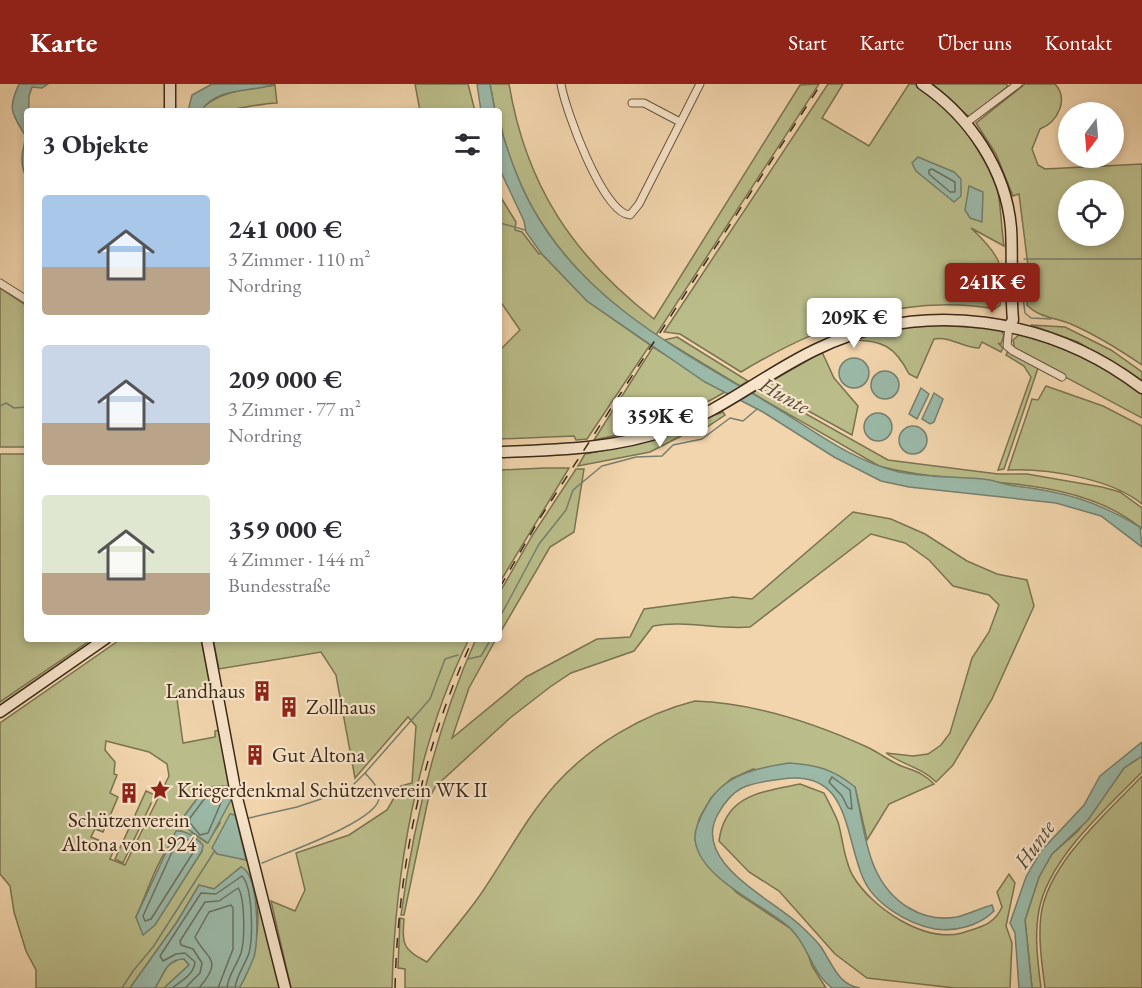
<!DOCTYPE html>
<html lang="de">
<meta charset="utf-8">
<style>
:root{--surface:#fff;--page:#f2f2f3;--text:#2b2b33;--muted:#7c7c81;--accent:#8f2418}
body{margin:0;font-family:"EB Garamond",serif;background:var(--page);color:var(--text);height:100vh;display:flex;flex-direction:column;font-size:22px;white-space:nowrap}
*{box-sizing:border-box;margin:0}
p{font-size:20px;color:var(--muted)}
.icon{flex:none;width:33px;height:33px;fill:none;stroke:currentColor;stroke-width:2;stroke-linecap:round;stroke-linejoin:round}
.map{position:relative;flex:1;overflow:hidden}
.panel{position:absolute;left:24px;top:24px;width:478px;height:534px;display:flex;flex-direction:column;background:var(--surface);border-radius:6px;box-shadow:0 3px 9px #0003}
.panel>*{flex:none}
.needle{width:39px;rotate:196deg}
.controls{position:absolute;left:1058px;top:18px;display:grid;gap:12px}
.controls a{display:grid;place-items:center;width:66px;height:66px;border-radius:50%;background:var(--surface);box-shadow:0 3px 9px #0003;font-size:30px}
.price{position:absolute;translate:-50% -51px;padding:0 14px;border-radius:6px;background:#fff;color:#222;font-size:20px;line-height:39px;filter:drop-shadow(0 2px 3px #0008)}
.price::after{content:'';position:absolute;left:50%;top:36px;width:18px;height:14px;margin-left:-9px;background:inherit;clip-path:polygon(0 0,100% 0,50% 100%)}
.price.current{background:var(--accent);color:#fff}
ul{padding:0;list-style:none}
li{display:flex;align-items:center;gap:18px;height:150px;padding:0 18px}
li span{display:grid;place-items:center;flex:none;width:168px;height:120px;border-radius:6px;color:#555}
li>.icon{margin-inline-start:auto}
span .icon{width:72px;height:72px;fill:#fffc;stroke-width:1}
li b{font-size:26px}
h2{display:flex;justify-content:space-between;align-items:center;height:72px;padding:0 18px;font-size:26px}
header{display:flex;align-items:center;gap:36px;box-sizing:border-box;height:84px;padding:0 30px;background:var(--accent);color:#fff}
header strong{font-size:28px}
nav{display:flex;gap:33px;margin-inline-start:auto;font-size:21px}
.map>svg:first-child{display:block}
.green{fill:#babd8a;stroke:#7b7351;stroke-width:1.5;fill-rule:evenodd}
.water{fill:#9bb9a8;stroke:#757f6e;stroke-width:1.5}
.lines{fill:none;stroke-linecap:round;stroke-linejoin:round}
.shore{stroke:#6c7160;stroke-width:1.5}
.stream{stroke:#757f6e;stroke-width:1.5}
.street-casing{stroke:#6a543d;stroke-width:9}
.secondary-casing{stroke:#3c2918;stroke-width:13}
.street{stroke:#f7e4ca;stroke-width:7}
.secondary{stroke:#f7e4ca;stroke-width:10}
.rail{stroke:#3c2918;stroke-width:1.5;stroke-dasharray:10 10;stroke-linecap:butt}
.labels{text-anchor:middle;stroke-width:4.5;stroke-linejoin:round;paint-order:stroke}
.poi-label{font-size:21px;fill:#3c2918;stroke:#f7e4ca;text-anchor:start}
.water-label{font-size:22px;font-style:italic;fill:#544d3c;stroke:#f7e4ca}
</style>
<header>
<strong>Karte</strong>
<nav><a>Start</a><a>Karte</a><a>Über uns</a><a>Kontakt</a></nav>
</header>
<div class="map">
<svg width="1142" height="904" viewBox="0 0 1142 904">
<rect width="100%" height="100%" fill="#f2d5ad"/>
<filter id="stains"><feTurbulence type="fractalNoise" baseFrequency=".00333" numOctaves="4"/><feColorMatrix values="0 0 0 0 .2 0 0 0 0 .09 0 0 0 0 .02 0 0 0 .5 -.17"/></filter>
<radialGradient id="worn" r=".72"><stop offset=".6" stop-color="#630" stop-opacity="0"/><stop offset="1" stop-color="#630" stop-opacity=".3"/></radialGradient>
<!-- green -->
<g class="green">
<path d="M415 0H468L475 27H420Z"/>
<path d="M490 0H509C526 102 573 172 654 235L800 1 819 0 656 251C592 210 536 149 511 76 505 59 500 45 500 27H495Z"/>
<path d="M828 0H843L822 34 869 62 909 0H918C949 28 987 59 997 102 1001 121 1001 142 1004 162L971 144C998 169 1007 182 1000 221L995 225C903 209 819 241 741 288L680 250 664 248Z"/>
<path d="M932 0H1006L1008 2 972 32H968Z"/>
<path d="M1025 0H1055C1069 15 1058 38 1040 45L1032 65 1038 81 1045 85 1142 80V281C1120 266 1098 252 1073 241 1058 234 1039 234 1027 221L1028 182 1019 110 1013 112 996 70 976 39ZM1113 106V152H1068V106Z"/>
<path d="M275 1 277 19C251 20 225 30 200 26 220 6 248 5 275 1Z"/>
<path d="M500 112 516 138 515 146 522 148 539 170 541 169 587 217 650 261 587 355 576 356 574 352 500 355V266L520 246 500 217Z"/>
<path d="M0 204 27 222V363H0Z"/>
<path d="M935 241 1000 245 1004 251 1001 260 998 259 1003 264 1001 268 982 258 979 264C963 264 951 252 934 255L917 294 909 290C895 262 882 256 851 256L894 244Z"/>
<path d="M1031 241 1065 243 1111 266 1142 288V298L1078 258Z"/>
<path d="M1020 250C1066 263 1104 280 1142 310V334L1015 266 1013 256Z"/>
<path d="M677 253 748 297 740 302 664 256Z"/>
<path d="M653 263 725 308C683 333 642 347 594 356Z"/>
<path d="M1008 267 1038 284 1004 385 998 386 1031 293 1024 282 1006 271Z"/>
<path d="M822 268 834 294 858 322 852 351 763 302Z"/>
<path d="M1046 302 1103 322 1142 342V420C1112 395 1047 384 1008 386L1032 315 1038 316Z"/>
<path d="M760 304 888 376 998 390H1027L1102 403 1120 408 1142 424V445C1072 386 962 405 879 382L752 309Z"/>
<path d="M723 328 725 331 701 347 683 351 650 368 578 382 585 370 641 359Z"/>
<path d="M0 370H27V555H92L0 618Z"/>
<path d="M544 384H569L500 498V386Z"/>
<path d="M576 385H584L574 448 550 463 500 549V508L532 452Z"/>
<path d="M853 428 891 435 925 450 967 477 997 490 1027 496 1034 522 992 615 953 681 936 698C921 683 903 681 886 669L913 672 928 670 941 661 950 649 972 574 989 548 999 521 989 511 953 502 929 476 905 459 871 450 750 543C718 546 685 536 653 542L634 567 571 589 550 603 510 634 436 702 428 716 404 831H401C414 735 436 644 476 555H496L469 604 452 654 526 593 597 555 630 553 644 525 733 513 752 515Z"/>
<path d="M121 555H201L211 604 188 606 177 615 183 659 215 653V647L220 646 280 904H239C255 877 264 834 253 804 251 797 245 790 241 783L214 805 199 801 177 838 130 904H36V886L26 867 14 828 10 802 0 790V639ZM106 657 149 668 167 680 169 692 125 781 110 775 115 763 91 753 95 745 103 748 118 713 110 709 117 691 114 690 115 678 105 666ZM205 704 220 739 207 759 191 748 185 731ZM237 738 246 776 222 770 213 764 218 755ZM181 747 200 758 202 767 155 840 149 843 139 840 136 833C149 804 159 769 181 747Z"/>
<path d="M213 555H469C417 660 395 787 392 904H291L271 817 295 827 305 806 296 769 349 751 387 726 401 702 412 699 416 642 408 633 355 694 336 591 321 568 219 585Z"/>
<path d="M695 617C754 619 812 638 867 663 878 668 888 676 899 681 913 687 923 688 934 700L889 720 867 756 855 703 753 685 731 695 711 714 699 735 695 756 703 773 737 809 790 844 805 861 812 882 826 904H405V885L398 884 400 834 404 835C402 862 403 865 427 878 444 857 462 836 478 814 504 777 525 735 555 701 591 661 643 630 695 617Z"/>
<path d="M1142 672V688C1106 725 1049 774 1039 826 1034 852 1038 879 1041 904H1032L1025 836 1039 793 1052 770 1078 747 1124 684Z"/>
<path d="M1142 692V904H1045C1042 880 1038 855 1041 831 1048 779 1107 729 1142 692Z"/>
<path d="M800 700 824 709C829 719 834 728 838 738 843 755 844 777 853 792 872 824 924 859 962 849 980 843 994 841 1002 823L997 808 1009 790 1015 799 1006 842 1012 859 1010 904H955L867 894 835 870 779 807 749 788 719 757C725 711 761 708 800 700Z"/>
<path d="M146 707 155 711 123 779 115 775Z"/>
<path d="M179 875H184L189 881 164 904H155L168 881Z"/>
</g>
<!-- water -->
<g class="water">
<path d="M19 0H48L42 4 32 3 29 12 27 94C19 81 22 68 26 53 12 29 7 26 19 0Z"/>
<path d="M212 0H275C251 9 217 2 201 27H188L192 11Z"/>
<path d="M477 0H490L495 27H481Z"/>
<path d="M500 43C509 70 518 98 532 123 584 219 685 269 775 323 813 346 854 378 899 388 928 394 960 392 990 396 999 398 1007 401 1016 402 1065 408 1097 417 1140 443L1142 463 1101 432 1056 419 909 403 881 397 834 373 763 328 705 298 587 217 541 169 526 148 524 137 500 86Z"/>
<path d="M918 73 954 88 961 95V112L954 118 916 87 912 79Z"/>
<path d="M969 102 983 108 982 138 970 134 965 126Z"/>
<circle cx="854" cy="289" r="15"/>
<circle cx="885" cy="301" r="14"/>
<path d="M921 304 929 310 917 335 909 330Z"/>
<path d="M934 309 943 315 934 338 930 340 922 335Z"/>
<circle cx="878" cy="343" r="14"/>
<circle cx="913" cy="356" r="14"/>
<path d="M1142 658V672L1124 684 1088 736 1052 770 1039 793 1025 836 1032 904H1019L1015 849 1010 839 1026 793 1041 767 1084 721 1100 692Z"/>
<path d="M789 679C817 681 833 685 855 703 865 747 866 798 909 824 924 833 940 836 957 833 969 830 981 824 992 821L994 827C979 842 955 848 935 845 908 840 874 820 863 794 844 750 850 685 782 695 769 697 754 698 742 704 732 709 723 721 718 730 690 779 775 816 802 843 808 849 816 856 821 863 832 879 838 901 860 904H832C811 888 809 863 791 845 766 821 700 796 695 756 694 744 701 731 707 721 724 690 757 684 789 679Z"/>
<path d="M217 702H227L231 716 208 759 182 741 185 731 205 704Z"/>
<path d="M230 730 235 731 237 738 246 776 217 770 212 764Z"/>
<path d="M176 747C186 746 197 754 203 761L202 767 155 841 143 851 136 833Z"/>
<path d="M241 783C259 790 259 856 254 873 250 883 245 894 240 903L164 904 189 881 184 875C166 875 163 892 155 904H130L177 838 199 801 214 805Z"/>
</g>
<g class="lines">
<!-- shore -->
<g class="shore">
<path d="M932 85 955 98V108H950L929 90V86Z"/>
<path d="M832 693 850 706 852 725 848 724 842 712 829 698Z"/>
<path d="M222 708 223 714 208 749 200 751 190 739V734L208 710Z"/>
<path d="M181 754 194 758 196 764 151 835 145 837 143 832 177 757Z"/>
<path d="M172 904C181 897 194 891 195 878L185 869 176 870 163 877 160 872 201 809 216 810 242 792C253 803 253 854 249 869 245 881 236 892 235 904"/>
<path d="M185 904 200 889 202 879 193 865 181 861 180 857 205 818 219 817 238 804C245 813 245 856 241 869 237 881 228 891 227 904"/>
<path d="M199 904C224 875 207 876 195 853L209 828 231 821 233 824V865L218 904"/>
</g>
<!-- stream -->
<g class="stream">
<path d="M500 139 525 146"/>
<path d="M1024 175H1142"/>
<path d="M1021 197 1025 229 1031 234 1051 235"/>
<path d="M0 322 6 319 14 324 27 323"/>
<path d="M500 533 539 460 566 426 573 406 602 382 636 373 662 372 673 361 702 355 730 334 743 337 757 325"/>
<path d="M468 575 481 572 491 555"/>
<path d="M249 734 297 723 348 706 365 689"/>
<path d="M262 779C282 770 381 736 379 713 379 703 371 696 365 689L430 615 445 575 458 571"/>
<path d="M122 904 133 887 153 863 214 768"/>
</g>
<!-- street casing -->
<g class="street-casing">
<g id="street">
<path d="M561 0C565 25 603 130 630 131L639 120 700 0"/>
<path d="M632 19H644L680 38"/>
<path d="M966 39 1018 0"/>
<path d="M0 199 27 216"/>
<path d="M1009 242 1007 262 1013 267 1062 293"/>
</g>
</g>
<!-- secondary casing -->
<g class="secondary-casing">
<g id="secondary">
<path d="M922 0C969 32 1006 85 1011 144 1013 175 1010 205 1013 236L1009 242"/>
<path d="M170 27V0"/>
<path d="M500 368C557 366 615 365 670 345 723 326 766 289 817 265 924 214 1049 233 1142 304"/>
<path d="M207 555 236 710 285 904"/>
<path d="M0 628 105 555"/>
</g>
</g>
<!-- street -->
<use href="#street" class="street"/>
<!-- secondary -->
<use href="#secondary" class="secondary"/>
<!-- rail -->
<g class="rail">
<path d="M500 503 540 434 821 0"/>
<path d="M395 904C398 784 422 664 473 555"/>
</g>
</g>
<!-- icons -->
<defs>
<g id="building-bare" transform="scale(1.62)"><path d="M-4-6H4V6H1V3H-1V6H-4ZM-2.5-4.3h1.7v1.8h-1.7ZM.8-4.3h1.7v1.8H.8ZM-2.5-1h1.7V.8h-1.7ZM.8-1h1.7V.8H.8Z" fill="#8f2418" stroke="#f7e4ca" stroke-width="2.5" paint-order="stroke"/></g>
<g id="sight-bare" transform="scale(1.62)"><path d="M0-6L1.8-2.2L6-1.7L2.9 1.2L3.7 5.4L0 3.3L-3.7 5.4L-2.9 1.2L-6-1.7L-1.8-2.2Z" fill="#8f2418" stroke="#f7e4ca" stroke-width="2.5" paint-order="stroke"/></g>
</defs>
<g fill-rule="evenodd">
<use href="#building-bare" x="262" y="607"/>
<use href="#building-bare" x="289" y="623"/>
<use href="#building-bare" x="255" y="671"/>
<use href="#sight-bare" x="160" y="706"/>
<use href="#building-bare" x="129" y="709"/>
</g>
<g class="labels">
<!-- poi labels -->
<g class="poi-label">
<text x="245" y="614" text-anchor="end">Landhaus</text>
<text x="306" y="630">Zollhaus</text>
<text x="272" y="678">Gut Altona</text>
<text x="177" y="713">Kriegerdenkmal Schützenverein WK II</text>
<text x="129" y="743" text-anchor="middle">Schützenverein<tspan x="129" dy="24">Altona von 1924</tspan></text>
</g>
<!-- water labels -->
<g class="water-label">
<text transform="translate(785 311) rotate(29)" y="8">Hunte</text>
<text transform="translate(1034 760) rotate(-54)" y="8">Hunte</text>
</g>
</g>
<rect width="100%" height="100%" filter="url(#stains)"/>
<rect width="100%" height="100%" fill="url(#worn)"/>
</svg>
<div class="controls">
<a><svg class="needle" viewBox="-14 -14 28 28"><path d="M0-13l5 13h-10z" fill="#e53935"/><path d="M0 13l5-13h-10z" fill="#7c7c81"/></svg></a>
<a><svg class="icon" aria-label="locate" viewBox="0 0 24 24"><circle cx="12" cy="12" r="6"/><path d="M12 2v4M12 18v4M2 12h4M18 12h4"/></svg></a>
</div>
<b class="price current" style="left:992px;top:230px">241K €</b>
<b class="price" style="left:854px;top:265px">209K €</b>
<b class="price" style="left:660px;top:364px">359K €</b>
<section class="panel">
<h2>3 Objekte<svg class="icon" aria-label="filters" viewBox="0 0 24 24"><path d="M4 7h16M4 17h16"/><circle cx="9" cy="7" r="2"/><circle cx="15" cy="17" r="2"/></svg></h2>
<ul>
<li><span style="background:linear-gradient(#a9c7e8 60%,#b9a48a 0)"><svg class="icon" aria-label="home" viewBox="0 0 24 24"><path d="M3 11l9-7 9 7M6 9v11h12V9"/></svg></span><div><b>241 000 €</b><p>3 Zimmer · 110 m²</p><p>Nordring</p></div></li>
<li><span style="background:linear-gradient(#c9d6e8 65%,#b9a48a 0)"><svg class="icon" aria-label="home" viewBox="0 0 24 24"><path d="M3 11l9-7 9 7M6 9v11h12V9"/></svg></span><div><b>209 000 €</b><p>3 Zimmer · 77 m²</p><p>Nordring</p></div></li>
<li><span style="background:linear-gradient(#dfe7d0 65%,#b9a48a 0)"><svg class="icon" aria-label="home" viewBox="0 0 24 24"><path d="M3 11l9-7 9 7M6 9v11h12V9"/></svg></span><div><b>359 000 €</b><p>4 Zimmer · 144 m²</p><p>Bundesstraße</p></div></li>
</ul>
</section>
</div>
